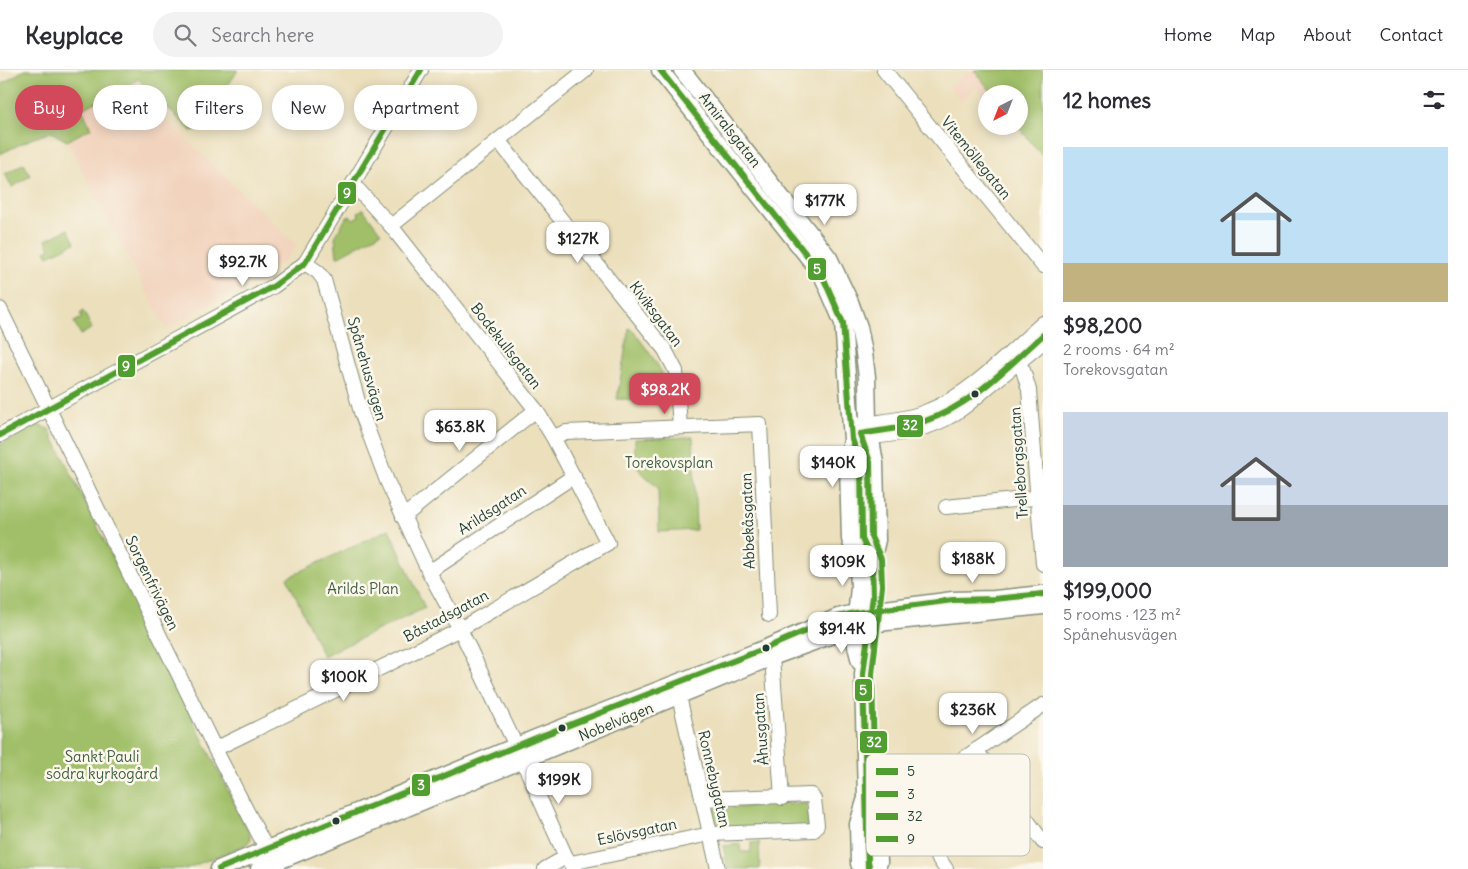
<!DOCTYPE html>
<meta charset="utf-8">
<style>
:root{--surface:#fff;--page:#f2f2f3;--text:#2b2b33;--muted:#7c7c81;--line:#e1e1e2;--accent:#d1495b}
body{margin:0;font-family:Delius,sans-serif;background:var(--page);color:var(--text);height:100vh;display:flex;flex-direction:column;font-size:19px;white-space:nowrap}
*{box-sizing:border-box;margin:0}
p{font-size:16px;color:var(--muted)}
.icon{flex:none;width:28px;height:28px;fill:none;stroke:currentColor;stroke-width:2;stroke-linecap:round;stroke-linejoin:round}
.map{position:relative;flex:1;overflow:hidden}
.details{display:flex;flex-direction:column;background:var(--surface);width:425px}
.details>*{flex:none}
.hud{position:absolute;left:15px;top:15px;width:475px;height:45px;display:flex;gap:10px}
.needle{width:32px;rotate:222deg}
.fabs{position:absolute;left:978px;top:15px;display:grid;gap:10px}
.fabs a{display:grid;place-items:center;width:50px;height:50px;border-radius:50%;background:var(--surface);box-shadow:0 2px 12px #0003;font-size:25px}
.price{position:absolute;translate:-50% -42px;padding:0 11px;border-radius:10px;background:#fff;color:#222;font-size:16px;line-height:32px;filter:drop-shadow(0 1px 2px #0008)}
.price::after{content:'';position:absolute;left:50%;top:30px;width:15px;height:11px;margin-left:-8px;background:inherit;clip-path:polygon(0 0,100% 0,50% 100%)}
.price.active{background:var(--accent);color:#fff}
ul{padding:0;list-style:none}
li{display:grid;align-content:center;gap:10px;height:265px;padding:0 20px}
li span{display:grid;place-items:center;height:155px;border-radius:0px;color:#555}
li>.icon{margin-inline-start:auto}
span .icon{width:90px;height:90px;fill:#fffc;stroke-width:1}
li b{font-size:21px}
h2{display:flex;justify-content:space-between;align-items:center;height:60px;padding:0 20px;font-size:21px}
.tag{padding:0 18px;border-radius:22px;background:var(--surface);box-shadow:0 2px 12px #0003;font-size:18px;line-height:45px}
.tag.active{background:var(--accent);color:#fff}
header{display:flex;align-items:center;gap:30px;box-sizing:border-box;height:70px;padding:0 25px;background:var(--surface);border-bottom:1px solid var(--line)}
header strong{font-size:24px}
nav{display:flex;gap:28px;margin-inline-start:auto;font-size:18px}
.search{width:350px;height:45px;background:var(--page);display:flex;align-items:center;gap:12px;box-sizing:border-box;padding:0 18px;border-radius:28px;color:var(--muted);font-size:19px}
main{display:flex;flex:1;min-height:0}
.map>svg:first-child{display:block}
.built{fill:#f2d4be}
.green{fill:#a0bf68;stroke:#607e4e}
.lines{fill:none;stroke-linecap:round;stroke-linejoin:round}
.minor-casing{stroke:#858e78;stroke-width:16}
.major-casing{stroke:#858e78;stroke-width:19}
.minor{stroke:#fff;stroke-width:14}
.major{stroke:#fff;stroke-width:16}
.bus-1-casing{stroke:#fbf7ec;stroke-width:10}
.bus-2-casing{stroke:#fbf7ec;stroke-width:10}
.bus-3-casing{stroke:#fbf7ec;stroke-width:10}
.bus-4-casing{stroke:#fbf7ec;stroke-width:10}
.bus-1{stroke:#509e2f;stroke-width:6}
.bus-2{stroke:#509e2f;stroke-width:6}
.bus-3{stroke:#509e2f;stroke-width:6}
.bus-4{stroke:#509e2f;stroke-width:6}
.bus-dot{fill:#1f3d34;stroke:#fbf7ec;stroke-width:2}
.labels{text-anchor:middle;stroke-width:5;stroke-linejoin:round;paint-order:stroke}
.street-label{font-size:15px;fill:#1f3d34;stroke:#fbf7ec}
.park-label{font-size:15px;fill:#3f5e41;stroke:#fbf7ec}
.key{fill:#fbf7ec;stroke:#b9bfb5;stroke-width:1}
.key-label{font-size:14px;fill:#1f3d34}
.line-badge{stroke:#fbf7ec;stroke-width:2}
.badge-label{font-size:14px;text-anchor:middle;font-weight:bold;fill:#fff}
</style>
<header>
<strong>Keyplace</strong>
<div class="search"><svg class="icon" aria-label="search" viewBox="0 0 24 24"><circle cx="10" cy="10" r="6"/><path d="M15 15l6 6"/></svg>Search here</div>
<nav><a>Home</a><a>Map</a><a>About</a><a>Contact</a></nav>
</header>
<main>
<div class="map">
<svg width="1043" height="799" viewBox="0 0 1043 799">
<rect width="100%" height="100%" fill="#fbf7ec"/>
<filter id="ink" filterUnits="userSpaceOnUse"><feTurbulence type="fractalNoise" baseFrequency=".02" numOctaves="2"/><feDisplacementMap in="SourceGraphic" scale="10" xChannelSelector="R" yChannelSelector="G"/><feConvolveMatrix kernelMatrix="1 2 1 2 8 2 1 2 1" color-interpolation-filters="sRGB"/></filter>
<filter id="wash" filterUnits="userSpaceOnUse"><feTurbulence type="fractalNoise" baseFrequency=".0096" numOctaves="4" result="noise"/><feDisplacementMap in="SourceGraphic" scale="20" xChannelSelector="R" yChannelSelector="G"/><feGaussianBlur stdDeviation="1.12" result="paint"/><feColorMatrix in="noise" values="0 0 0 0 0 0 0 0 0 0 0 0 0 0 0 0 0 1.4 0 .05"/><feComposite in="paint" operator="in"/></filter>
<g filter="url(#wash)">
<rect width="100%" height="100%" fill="#ebdfbc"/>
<!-- built -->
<g class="built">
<path d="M971 0H984L1000 24H986V28L977 17 960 31 949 17Z"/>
<path d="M130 15 297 176 283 192 166 259 67 71 91 58 82 39Z"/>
</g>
<!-- green -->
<g class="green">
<path d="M24 0H238L200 59 191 61 138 9 130 15 82 39 91 58 67 71 51 62 31 69 0 84V15Z"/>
<path d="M974 0H1043V87L1018 56 1019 24H993Z"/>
<path d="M24 93 30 106 12 117 5 104Z"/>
<path d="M363 139 381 163 337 187 335 167 346 148 350 146 353 149 359 146 358 142Z"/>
<path d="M68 159 75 173 48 186 45 181 50 179 46 170Z"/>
<path d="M83 241 92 258 81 265 74 252 82 248 80 244Z"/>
<path d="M629 258 635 263C649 283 668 304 670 330L617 329Z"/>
<path d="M37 355 49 359 250 765 251 769 247 774 186 799H0V375Z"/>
<path d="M693 367 696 460 659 462 658 418 635 396V369Z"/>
<path d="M389 459 425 538 323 586 287 508Z"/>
<path d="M807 733 809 758 712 764 710 739Z"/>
<path d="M759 772 760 799H728L723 776 740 774 741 782H751V773Z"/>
</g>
</g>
<g filter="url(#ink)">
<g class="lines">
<!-- minor casing -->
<g class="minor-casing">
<g id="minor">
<path d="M884 0 1043 196"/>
<path d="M498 70 665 280 676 301 680 357"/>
<path d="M391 156 586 0"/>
<path d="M305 193 318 202 324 210 361 342 387 411 429 502 460 559 516 676 566 787 574 799"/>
<path d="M0 239 215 679 271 788"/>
<path d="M1018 293 1023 300 1029 320 1043 494"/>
<path d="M851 357C876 351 905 351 930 340 972 323 1009 283 1043 253"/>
<path d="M0 365 274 216 305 193 421 0"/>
<path d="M553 367 566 362 760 354 769 545"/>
<path d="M852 369C880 366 912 364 939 352 958 344 974 329 989 316 1007 302 1025 287 1043 272"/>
<path d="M946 437 1043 427"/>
<path d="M403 447 536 340"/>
<path d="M429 502 574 406"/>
<path d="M772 587 782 728"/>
<path d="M679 626 718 799"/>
<path d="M215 679 460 559 608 473 553 367 536 340 391 156 353 114"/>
<path d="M976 680 1043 772"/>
<path d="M571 793 710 764 814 760 817 755 814 729 811 725 702 729"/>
<path d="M545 799 566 787"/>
<path d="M946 799 924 767 920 718 1043 635"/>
</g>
</g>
<!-- major casing -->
<g class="major-casing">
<g id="major">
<path d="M660 0 813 193 824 209 843 253 852 369 848 395 850 469 858 493 859 517 855 558 856 576 860 592"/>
<path d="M682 0 829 188 850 232 859 257 864 283 867 307 868 353 875 393 877 470 872 491 873 526 863 604 866 728 858 754 859 793 861 799"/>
<path d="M866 728 877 751 879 792 877 799"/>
<path d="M219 799 536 668 766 578 838 547 855 543 953 530 994 529 1043 524"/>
<path d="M259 799 772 587 838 563 868 554 1043 536"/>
</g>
</g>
<!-- minor -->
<use href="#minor" class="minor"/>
<!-- major -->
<use href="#major" class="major"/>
<!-- bus-1 casing -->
<g class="bus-1-casing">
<path id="bus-1" d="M660 0 813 193 824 209 843 253 852 369 861 393 862 469 872 491 873 526 863 604 868 799"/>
</g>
<!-- bus-2 casing -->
<g class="bus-2-casing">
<path id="bus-2" d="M219 799 536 668 766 578 838 547 855 543 953 530 994 529 1043 524"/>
</g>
<!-- bus-3 casing -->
<g class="bus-3-casing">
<path id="bus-3" d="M869 796 868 791 867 755 875 728 872 604 882 516 881 489 871 467 870 392 860 364C882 360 904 359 925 351 972 335 1007 297 1043 265"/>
</g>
<!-- bus-4 casing -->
<g class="bus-4-casing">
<path id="bus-4" d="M0 365 274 216 305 193 421 0"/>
</g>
<!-- bus-1 -->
<use href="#bus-1" class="bus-1"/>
<!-- bus-2 -->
<use href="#bus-2" class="bus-2"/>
<!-- bus-3 -->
<use href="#bus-3" class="bus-3"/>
<!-- bus-4 -->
<use href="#bus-4" class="bus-4"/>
</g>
</g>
<!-- markers -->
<g class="bus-dot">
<circle cx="975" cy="324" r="4.5"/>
<circle cx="766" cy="578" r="4.5"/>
<circle cx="562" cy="658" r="4.5"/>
<circle cx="336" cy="751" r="4.5"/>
</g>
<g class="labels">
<!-- street labels -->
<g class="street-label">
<text transform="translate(730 60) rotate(52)" y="5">Amiralsgatan</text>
<text transform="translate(976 88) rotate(51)" y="5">Vitemöllegatan</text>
<text transform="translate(656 244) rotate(53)" y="5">Kiviksgatan</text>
<text transform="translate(506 276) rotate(52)" y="5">Bodekullsgatan</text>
<text transform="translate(367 299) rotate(74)" y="5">Spånehusvägen</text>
<text transform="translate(1019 393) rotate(-94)" y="5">Trelleborgsgatan</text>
<text transform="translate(492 440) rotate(-33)" y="5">Arildsgatan</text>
<text transform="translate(748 451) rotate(-92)" y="5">Abbekåsgatan</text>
<text transform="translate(152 513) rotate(64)" y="5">Sorgenfrivägen</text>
<text transform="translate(446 546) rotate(-28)" y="5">Båstadsgatan</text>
<text transform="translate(616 652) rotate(-22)" y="5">Nobelvägen</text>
<text transform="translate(761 659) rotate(-94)" y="5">Åhusgatan</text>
<text transform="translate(714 709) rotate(77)" y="5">Ronnebygatan</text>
<text transform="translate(637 762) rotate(-12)" y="5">Eslövsgatan</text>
</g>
<!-- park labels -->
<g class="park-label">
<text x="669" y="398">Torekovsplan</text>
<text x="363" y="524">Arilds Plan</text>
<text x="102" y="692">Sankt Pauli<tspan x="102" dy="17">södra kyrkogård</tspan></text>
</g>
</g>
<!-- legend -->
<rect x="866" y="684" width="164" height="102" rx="8" class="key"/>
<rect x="876" y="698" width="22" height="7" fill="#509e2f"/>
<rect x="876" y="721" width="22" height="6" fill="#509e2f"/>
<rect x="876" y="743" width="22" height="7" fill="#509e2f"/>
<rect x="876" y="766" width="22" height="6" fill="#509e2f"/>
<g class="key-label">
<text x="907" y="706">5</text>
<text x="907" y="729">3</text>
<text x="907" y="751">32</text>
<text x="907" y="774">9</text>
</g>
<g class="line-badge">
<rect x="337" y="111" width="20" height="24" rx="5" fill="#509e2f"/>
<rect x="807" y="187" width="20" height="24" rx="5" fill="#509e2f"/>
<rect x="117" y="284" width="19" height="24" rx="5" fill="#509e2f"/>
<rect x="896" y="344" width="28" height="24" rx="5" fill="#509e2f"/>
<rect x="854" y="608" width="19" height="24" rx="5" fill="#509e2f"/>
<rect x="859" y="660" width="29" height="24" rx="5" fill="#509e2f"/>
<rect x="411" y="703" width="20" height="24" rx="5" fill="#509e2f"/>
</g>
<g class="badge-label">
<text x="347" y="128">9</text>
<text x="817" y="204">5</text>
<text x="126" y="301">9</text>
<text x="910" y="360">32</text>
<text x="863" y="625">5</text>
<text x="874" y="677">32</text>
<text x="421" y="720">3</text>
</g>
</svg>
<div class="fabs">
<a><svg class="needle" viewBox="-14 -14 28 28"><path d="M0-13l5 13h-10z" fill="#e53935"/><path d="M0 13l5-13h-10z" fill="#7c7c81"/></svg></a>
</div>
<b class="price" style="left:825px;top:156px">$177K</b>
<b class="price" style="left:578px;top:194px">$127K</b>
<b class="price" style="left:243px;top:217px">$92.7K</b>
<b class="price active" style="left:665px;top:345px">$98.2K</b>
<b class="price" style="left:460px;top:382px">$63.8K</b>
<b class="price" style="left:833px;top:418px">$140K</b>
<b class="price" style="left:973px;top:514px">$188K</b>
<b class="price" style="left:843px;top:517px">$109K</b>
<b class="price" style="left:842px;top:584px">$91.4K</b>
<b class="price" style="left:344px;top:632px">$100K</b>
<b class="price" style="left:973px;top:665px">$236K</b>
<b class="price" style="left:559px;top:735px">$199K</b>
<div class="hud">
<a class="tag active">Buy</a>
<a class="tag">Rent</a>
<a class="tag">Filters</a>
<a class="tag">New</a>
<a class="tag">Apartment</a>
</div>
</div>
<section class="details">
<h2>12 homes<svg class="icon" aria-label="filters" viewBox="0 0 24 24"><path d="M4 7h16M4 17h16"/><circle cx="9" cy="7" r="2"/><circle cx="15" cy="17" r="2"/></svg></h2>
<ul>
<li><span style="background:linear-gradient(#bfe0f5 75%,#c2b280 0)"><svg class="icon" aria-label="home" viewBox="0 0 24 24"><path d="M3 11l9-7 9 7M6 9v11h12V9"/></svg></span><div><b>$98,200</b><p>2 rooms · 64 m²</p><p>Torekovsgatan</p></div></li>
<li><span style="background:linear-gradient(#c9d6e8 60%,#9aa5b1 0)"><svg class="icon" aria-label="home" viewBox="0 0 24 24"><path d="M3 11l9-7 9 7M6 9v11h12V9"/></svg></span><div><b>$199,000</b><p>5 rooms · 123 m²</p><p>Spånehusvägen</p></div></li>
</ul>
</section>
</main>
